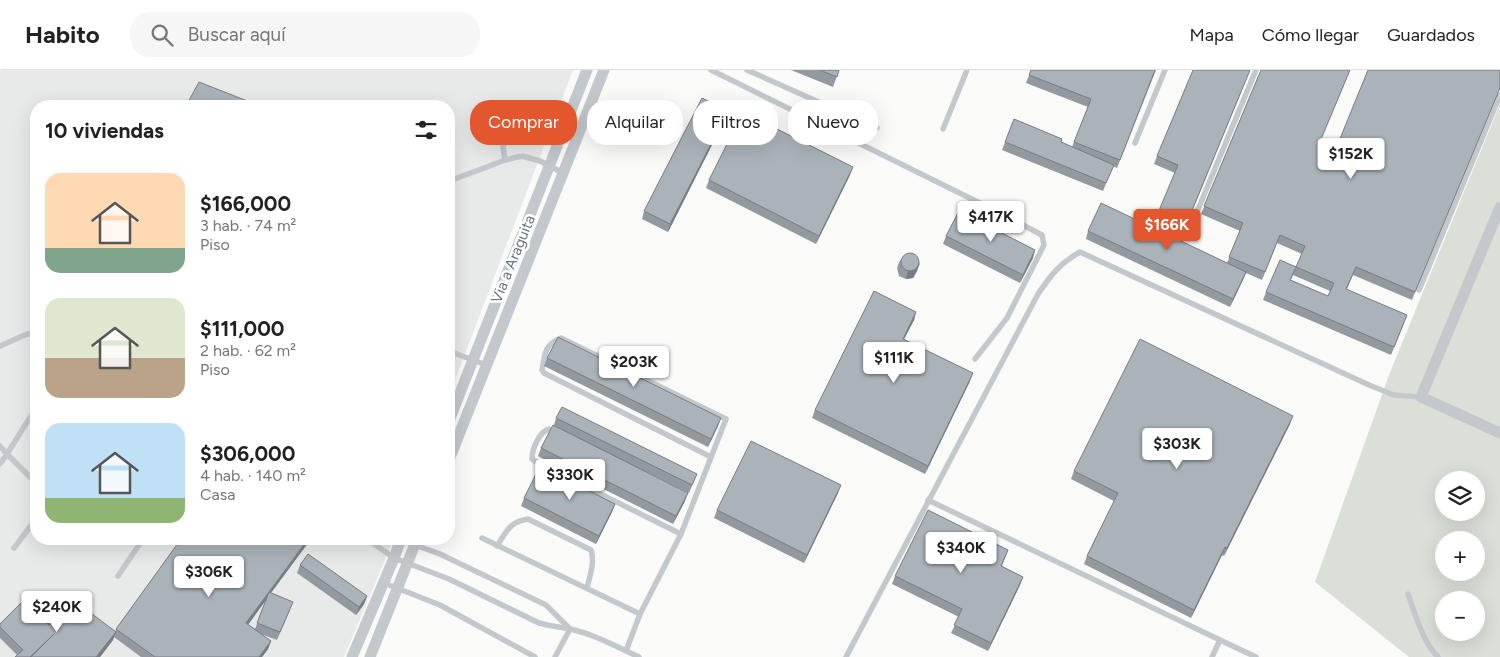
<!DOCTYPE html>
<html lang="es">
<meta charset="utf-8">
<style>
:root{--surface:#fff;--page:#f6f6f6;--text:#222;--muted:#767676;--line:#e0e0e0;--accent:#e4572e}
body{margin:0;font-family:Figtree,sans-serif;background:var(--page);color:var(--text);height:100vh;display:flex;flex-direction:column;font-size:19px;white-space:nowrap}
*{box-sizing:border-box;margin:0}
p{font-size:16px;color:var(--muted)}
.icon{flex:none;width:28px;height:28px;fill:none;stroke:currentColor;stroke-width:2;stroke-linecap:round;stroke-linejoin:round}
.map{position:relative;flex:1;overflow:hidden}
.details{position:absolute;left:30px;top:30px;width:425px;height:445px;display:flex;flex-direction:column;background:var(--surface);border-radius:20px;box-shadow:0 5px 20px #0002}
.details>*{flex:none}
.banner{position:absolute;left:470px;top:30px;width:475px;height:45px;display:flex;gap:10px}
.buttons{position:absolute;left:1435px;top:401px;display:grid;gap:10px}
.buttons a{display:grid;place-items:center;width:50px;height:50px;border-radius:50%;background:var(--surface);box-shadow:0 5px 20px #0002;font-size:25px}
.price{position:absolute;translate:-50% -42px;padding:0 11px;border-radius:5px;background:#fff;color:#222;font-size:16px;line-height:32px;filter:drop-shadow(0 1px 2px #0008)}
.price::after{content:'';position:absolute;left:50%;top:30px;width:15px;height:11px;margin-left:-8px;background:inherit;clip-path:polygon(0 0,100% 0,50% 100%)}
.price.on{background:var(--accent);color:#fff}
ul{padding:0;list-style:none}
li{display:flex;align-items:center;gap:15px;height:125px;padding:0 15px}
li span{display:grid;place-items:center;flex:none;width:140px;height:100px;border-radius:15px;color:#555}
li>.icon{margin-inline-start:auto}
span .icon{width:60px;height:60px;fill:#fffc;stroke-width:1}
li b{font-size:21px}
h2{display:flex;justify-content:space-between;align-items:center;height:60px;padding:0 15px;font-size:21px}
.chip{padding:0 18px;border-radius:20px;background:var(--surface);box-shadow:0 5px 20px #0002;font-size:18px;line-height:45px}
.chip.on{background:var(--accent);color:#fff}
header{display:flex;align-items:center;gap:30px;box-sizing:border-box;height:70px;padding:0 25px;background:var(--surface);border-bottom:1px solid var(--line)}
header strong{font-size:24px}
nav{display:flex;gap:28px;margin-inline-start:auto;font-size:18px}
.search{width:350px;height:45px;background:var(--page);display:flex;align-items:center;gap:12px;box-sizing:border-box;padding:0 18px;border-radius:20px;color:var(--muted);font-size:19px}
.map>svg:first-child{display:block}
.built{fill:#e8e9e9}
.green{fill:#dadfd7;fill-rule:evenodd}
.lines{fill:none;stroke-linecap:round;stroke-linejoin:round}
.service{stroke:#c3c8cc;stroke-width:5.5}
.minor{stroke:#c3c8cc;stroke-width:11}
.wall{fill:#929a9f;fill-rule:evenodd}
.shaded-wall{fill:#777d82}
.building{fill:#aab3b9;stroke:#777d82}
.labels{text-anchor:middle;stroke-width:5;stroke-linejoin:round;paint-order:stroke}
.street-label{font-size:15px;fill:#657683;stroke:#fff}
</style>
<header>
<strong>Habito</strong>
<div class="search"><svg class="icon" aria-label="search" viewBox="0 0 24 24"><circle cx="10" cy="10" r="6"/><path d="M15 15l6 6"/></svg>Buscar aquí</div>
<nav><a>Mapa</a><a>Cómo llegar</a><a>Guardados</a></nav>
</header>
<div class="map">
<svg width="1500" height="587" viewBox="0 0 1500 587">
<rect width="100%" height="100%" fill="#fafaf8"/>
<!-- built -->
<path class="built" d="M3 0H573L449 326V36H36V469H394L344 587H0V1Z"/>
<!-- green -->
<path class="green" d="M1500 34V587H1409L1315 512 1389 305ZM1444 410H1476V442H1444ZM1444 470H1476V502H1444ZM1444 530H1476V562H1444Z"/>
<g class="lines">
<!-- service -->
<g class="service">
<path d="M711 0 1002 144 1042 165 1044 175 1007 248 975 289"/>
<path d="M747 0 877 58"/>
<path d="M943 59 967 0"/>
<path d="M1135 73 1165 0"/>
<path d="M505 90 503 77 519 33"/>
<path d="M449 111 487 97 505 90 522 86 540 91 563 103"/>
<path d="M1189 161 1256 0"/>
<path d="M1419 220 1500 25"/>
<path d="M0 276 27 264H36"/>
<path d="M449 281 486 295"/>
<path d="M36 338 7 384 36 413"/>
<path d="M557 362 549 359C539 362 532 379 532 389L536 392 681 464"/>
<path d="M0 376 7 384 0 394"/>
<path d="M928 430 1220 570"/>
<path d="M482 468 640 544"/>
<path d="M367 469 394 488 449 509 539 553C550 556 559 557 570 559 594 564 617 577 639 587"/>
<path d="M401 470 440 484 546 535 570 559"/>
<path d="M497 476C507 461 509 452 528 449L591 480C595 493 590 505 587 518"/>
<path d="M14 478 36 449"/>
<path d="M118 506 143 469"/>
<path d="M384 513 440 535 535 587"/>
<path d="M1408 524C1415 544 1423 572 1438 587"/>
<path d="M626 581 640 544 681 464 726 349 561 268C544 275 545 284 542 300L544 303 711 387"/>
<path d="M555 587 570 559"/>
<path d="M846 587 1038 224C1051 205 1060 193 1080 182L1369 315 1394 325 1421 327"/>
<path d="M1212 587 1220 570 1256 587"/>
</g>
<!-- minor -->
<g class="minor">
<path d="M1500 137 1421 327 1500 363"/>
<path d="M449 351 587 0"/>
<path d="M449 390 604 0"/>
<path d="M352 587 394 488 401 469"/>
<path d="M370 587 417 469"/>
</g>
</g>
<!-- wall -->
<g class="wall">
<path d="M791 0H839L833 17Z"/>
<path d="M1031 0H1156L1117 98 1113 96 1103 121 1002 80 1014 49 1072 77 1088 37 1026 13Z"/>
<path d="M1250 0 1183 163 1156 151 1175 103 1154 94 1157 86Z"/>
<path d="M1261 0H1350L1319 74 1335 81 1500 0 1412 230 1353 205 1347 219 1404 253 1391 285 1263 230 1266 222 1296 197 1302 184 1277 173 1262 210 1246 203 1230 237 1086 169 1088 161 1227 193 1240 161 1201 144ZM1293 205 1330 221 1328 226 1291 210Z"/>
<path d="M728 41 725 49 668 162 642 149 644 141Z"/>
<path d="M850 105 816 174 706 118 709 110Z"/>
<path d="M946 166 1033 188 1020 213 943 174Z"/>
<path d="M900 190 917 201 913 208 906 209 899 206 897 198Z"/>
<path d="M916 242 914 250 904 269 970 311 925 404 812 348 815 340Z"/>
<path d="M547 288 718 356 708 377 544 296Z"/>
<path d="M556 348 697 404 689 423 596 377 685 431 673 454 538 386 541 378 554 355Z"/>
<path d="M1290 354 1224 486 1222 485 1191 548 1084 494 1087 486 1114 431 1071 409 1074 401Z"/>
<path d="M838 423 804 493 714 448 717 440Z"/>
<path d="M524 428 615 434 612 442 596 474 521 436Z"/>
<path d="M1008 480 1002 496 1023 507 1020 515 988 581 951 563 959 547 892 514 895 506Z"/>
<path d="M300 495 367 526 364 534 356 545 297 503Z"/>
<path d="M271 523 290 540 277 570 261 564 271 571 268 579 262 587H141L114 567 113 570 100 587H15L17 585 0 568V554L46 552 49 544 72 547 115 562 116 559ZM266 530 255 559 248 555Z"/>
</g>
<!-- shaded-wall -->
<g class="shaded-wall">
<path d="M728 41 725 49 668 162 670 154Z"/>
<path d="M853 97 850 105 816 174 819 166Z"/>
<path d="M1035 180 1033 188 1020 213 1023 205Z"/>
<path d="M920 193 917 201 913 208 906 209 908 201Z"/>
<path d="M1246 202 1243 210 1230 237 1233 229Z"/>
<path d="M916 242 914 250 900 277 903 269Z"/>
<path d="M973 303 970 311 925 404 928 396Z"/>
<path d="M1293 346 1290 354 1224 486 1227 478Z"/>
<path d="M721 348 718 356 708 377 711 369Z"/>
<path d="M841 415 838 423 804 493 807 485Z"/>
<path d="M688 423 685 431 673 454 676 446Z"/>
<path d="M615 434 612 442 596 474 599 466Z"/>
<path d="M308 469H311L243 561 246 553Z"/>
<path d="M1225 477 1222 485 1191 548 1194 540Z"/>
<path d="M1023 507 1020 515 988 581 991 573Z"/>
<path d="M367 526 364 534 356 545 359 537Z"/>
<path d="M116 562 113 570 100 587H96Z"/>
<path d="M271 571 268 579 262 587H259Z"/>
</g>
<!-- building -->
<g class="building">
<path d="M820 0H839L837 7Z"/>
<path d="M1031 0H1155L1120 90 1074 72 1091 29 1029 5Z"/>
<path d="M1193 0H1250L1186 155 1158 143 1178 95 1157 86Z"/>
<path d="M1261 0H1350L1319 74 1335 81 1368 0H1500V18L1415 222 1356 197 1346 219 1407 245 1394 277 1266 222 1280 190 1296 197 1290 210 1328 226 1334 213 1296 197 1305 176 1280 165 1265 202 1229 187 1243 153 1204 136Z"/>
<path d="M199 12 260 36H186Z"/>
<path d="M702 28 728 41 670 154 644 141Z"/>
<path d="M743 42 853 97 819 166 709 110Z"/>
<path d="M1014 49 1062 69 1061 72 1114 95 1106 113 1005 72Z"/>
<path d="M1101 133 1246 202 1233 229 1088 161Z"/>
<path d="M959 141 1035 180 1023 205 946 166Z"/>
<circle cx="910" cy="192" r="9"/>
<path d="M874 221 916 242 903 269 973 303 928 396 815 340Z"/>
<path d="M558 267 721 348 711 369 547 288Z"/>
<path d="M1140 269 1293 346 1227 478 1225 477 1194 540 1087 486 1118 423 1074 401Z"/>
<path d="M562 337 697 404 692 415 556 348Z"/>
<path d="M553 355 688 423 676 446 541 378Z"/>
<path d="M751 371 841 415 807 485 717 440Z"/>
<path d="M540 396 615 434 599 466 524 428Z"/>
<path d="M928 440 1008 480 1001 496 1023 507 991 573 954 555 962 539 895 506Z"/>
<path d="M181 469H308L246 553 271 571 259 587H155L116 559Z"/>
<path d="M308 484 367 526 359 537 300 495Z"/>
<path d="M269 522 293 532 280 562 257 553Z"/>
<path d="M24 530 49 555 54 549 49 544 59 534 72 547 83 537 116 562 96 587H31L54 564 30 587H15L23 580 0 557V554Z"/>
</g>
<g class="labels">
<!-- street labels -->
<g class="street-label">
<text transform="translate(513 189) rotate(-68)" y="5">Via a Araguita</text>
</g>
</g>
</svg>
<div class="buttons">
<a><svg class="icon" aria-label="layers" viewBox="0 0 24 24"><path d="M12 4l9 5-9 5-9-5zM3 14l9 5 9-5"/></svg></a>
<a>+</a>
<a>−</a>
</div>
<b class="price" style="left:1351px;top:110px">$152K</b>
<b class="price" style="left:991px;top:173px">$417K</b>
<b class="price on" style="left:1167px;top:181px">$166K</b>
<b class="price" style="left:894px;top:314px">$111K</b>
<b class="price" style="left:634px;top:318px">$203K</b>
<b class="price" style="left:1177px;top:400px">$303K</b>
<b class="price" style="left:570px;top:431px">$330K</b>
<b class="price" style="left:961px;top:504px">$340K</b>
<b class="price" style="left:209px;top:528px">$306K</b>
<b class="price" style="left:57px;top:563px">$240K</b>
<div class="banner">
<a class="chip on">Comprar</a>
<a class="chip">Alquilar</a>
<a class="chip">Filtros</a>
<a class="chip">Nuevo</a>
</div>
<section class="details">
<h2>10 viviendas<svg class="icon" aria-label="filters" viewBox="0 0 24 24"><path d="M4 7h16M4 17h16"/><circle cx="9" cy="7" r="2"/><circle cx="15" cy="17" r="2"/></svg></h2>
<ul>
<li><span style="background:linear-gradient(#ffd9b3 75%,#7fa58c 0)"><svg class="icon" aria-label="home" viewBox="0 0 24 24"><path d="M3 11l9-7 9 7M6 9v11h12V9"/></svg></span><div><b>$166,000</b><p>3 hab. · 74 m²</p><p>Piso</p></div></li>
<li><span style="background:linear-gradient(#dfe7d0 60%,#b9a48a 0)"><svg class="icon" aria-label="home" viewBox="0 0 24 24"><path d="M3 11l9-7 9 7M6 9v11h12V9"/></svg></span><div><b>$111,000</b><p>2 hab. · 62 m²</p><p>Piso</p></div></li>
<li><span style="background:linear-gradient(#bfe0f5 75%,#8fb573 0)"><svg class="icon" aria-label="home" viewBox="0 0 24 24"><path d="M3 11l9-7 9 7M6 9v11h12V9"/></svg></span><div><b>$306,000</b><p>4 hab. · 140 m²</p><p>Casa</p></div></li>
</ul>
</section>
</div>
